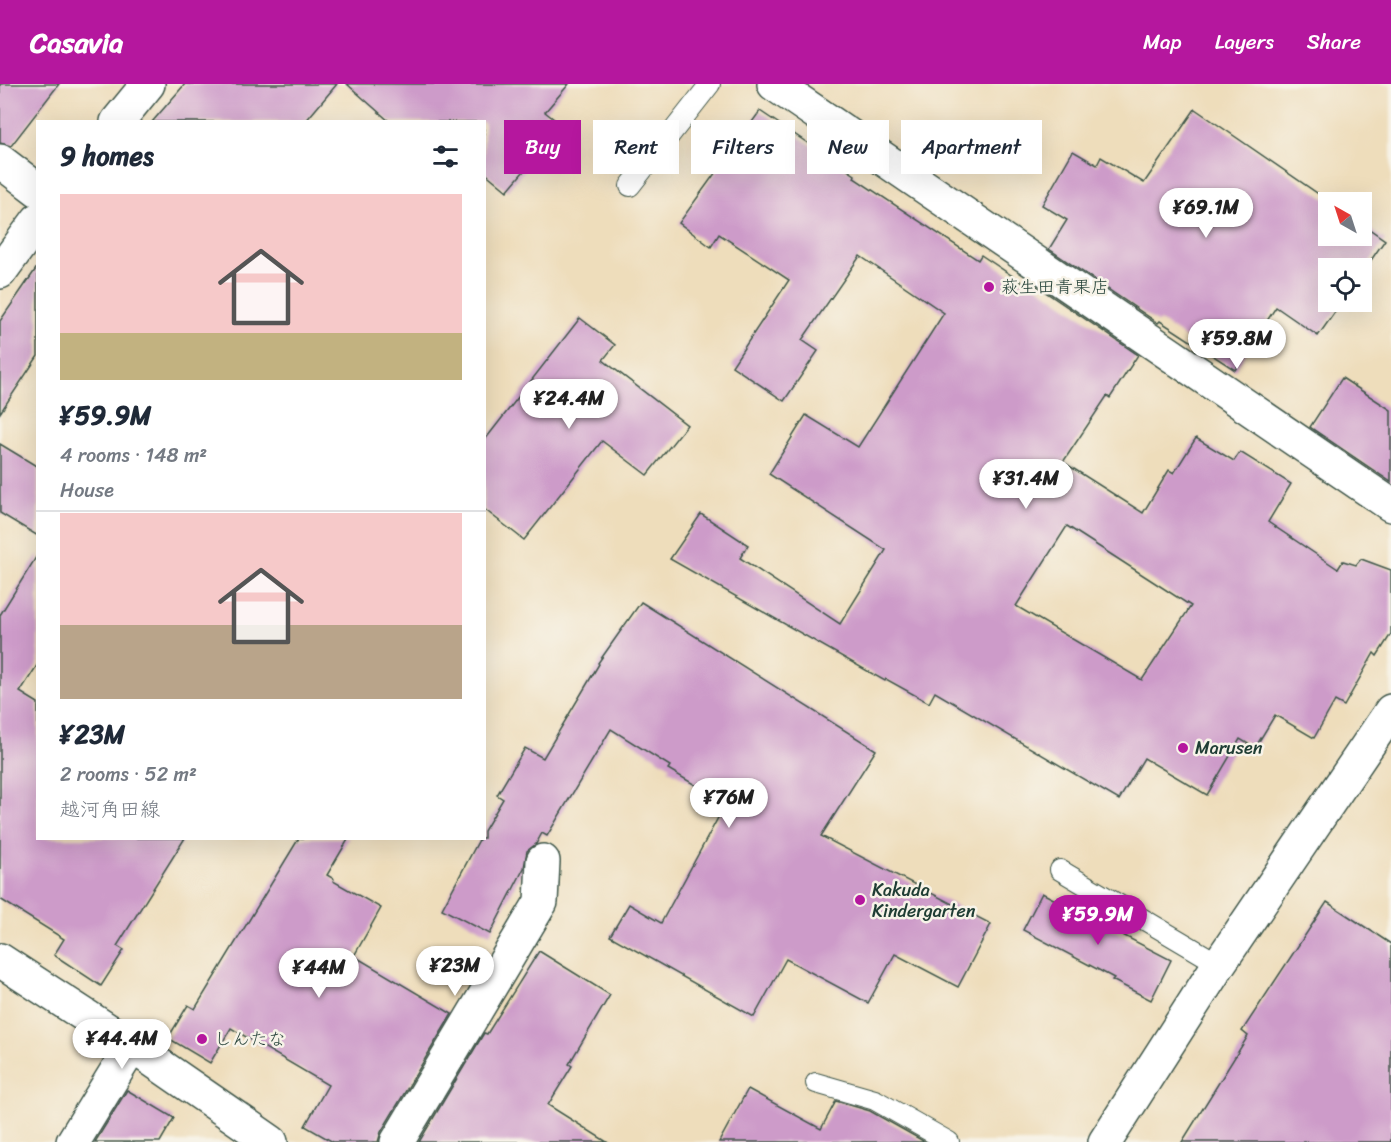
<!DOCTYPE html>
<meta charset="utf-8">
<style>
:root{--surface:#fff;--page:#f2f2f3;--text:#1f2937;--muted:#747a83;--line:#e0e1e3;--accent:#b5179e}
body{margin:0;font-family:Sriracha,"Klee One",sans-serif;background:var(--page);color:var(--text);height:100vh;display:flex;flex-direction:column;font-size:22px;white-space:nowrap}
*{box-sizing:border-box;margin:0}
p{font-size:20px;color:var(--muted)}
.icon{flex:none;width:33px;height:33px;fill:none;stroke:currentColor;stroke-width:2;stroke-linecap:round;stroke-linejoin:round}
.map{position:relative;flex:1;overflow:hidden}
.side{position:absolute;left:36px;top:36px;width:450px;height:720px;display:flex;flex-direction:column;background:var(--surface);border-radius:0px;box-shadow:0 6px 24px #0002}
.side>*{flex:none}
.banner{position:absolute;left:504px;top:36px;width:570px;height:54px;display:flex;gap:12px}
.needle{width:39px;rotate:321deg}
.tools{position:absolute;left:1318px;top:108px;display:grid;gap:12px}
.tools a{display:grid;place-items:center;width:54px;height:54px;border-radius:0px;background:var(--surface);box-shadow:0 6px 24px #0002;font-size:30px}
.price{position:absolute;translate:-50% -51px;padding:0 14px;border-radius:21px;background:#fff;color:#222;font-size:20px;line-height:39px;filter:drop-shadow(0 2px 3px #0008)}
.price::after{content:'';position:absolute;left:50%;top:36px;width:18px;height:14px;margin-left:-9px;background:inherit;clip-path:polygon(0 0,100% 0,50% 100%)}
.price.on{background:var(--accent);color:#fff}
ul{padding:0;list-style:none}
li{display:grid;align-content:center;gap:12px;height:318px;padding:0 24px}
li+li{border-top:2px solid var(--line)}
li span{display:grid;place-items:center;height:186px;border-radius:0px;color:#555}
li>.icon{margin-inline-start:auto}
span .icon{width:108px;height:108px;fill:#fffc;stroke-width:1}
li b{font-size:26px}
h2{display:flex;justify-content:space-between;align-items:center;height:72px;padding:0 24px;font-size:26px}
.tag{padding:0 21px;border-radius:0px;background:var(--surface);box-shadow:0 6px 24px #0002;font-size:21px;line-height:54px}
.tag.on{background:var(--accent);color:#fff}
header{display:flex;align-items:center;gap:36px;box-sizing:border-box;height:84px;padding:0 30px;background:var(--accent);color:#fff}
header strong{font-size:28px}
nav{display:flex;gap:33px;margin-inline-start:auto;font-size:21px}
.map>svg:first-child{display:block}
.building{fill:#cd9bc9;fill-rule:evenodd}
.lines{fill:none;stroke-linecap:round;stroke-linejoin:round}
.lane-casing{stroke:#3e5548;stroke-width:22}
.street-casing{stroke:#3e5548;stroke-width:36}
.secondary-casing{stroke:#3e5548;stroke-width:36}
.lane{stroke:#fff;stroke-width:20}
.street{stroke:#fff;stroke-width:33}
.secondary{stroke:#fff;stroke-width:33}
.poi-dot{fill:#b5179e;stroke:#f7f3e8;stroke-width:2}
.labels{text-anchor:middle;stroke-width:5;stroke-linejoin:round;paint-order:stroke}
.poi-label{font-size:18px;fill:#1f3d34;stroke:#f7f3e8;text-anchor:start}
</style>
<header>
<strong>Casavia</strong>
<nav><a>Map</a><a>Layers</a><a>Share</a></nav>
</header>
<div class="map">
<svg width="1391" height="1058" viewBox="0 0 1391 1058">
<rect width="100%" height="100%" fill="#f7f3e8"/>
<filter id="ink" filterUnits="userSpaceOnUse"><feTurbulence type="fractalNoise" baseFrequency=".0167" numOctaves="2"/><feDisplacementMap in="SourceGraphic" scale="12" xChannelSelector="R" yChannelSelector="G"/><feConvolveMatrix kernelMatrix="1 2 1 2 8 2 1 2 1" color-interpolation-filters="sRGB"/></filter>
<filter id="wash" filterUnits="userSpaceOnUse"><feTurbulence type="fractalNoise" baseFrequency=".008" numOctaves="4" result="noise"/><feDisplacementMap in="SourceGraphic" scale="24" xChannelSelector="R" yChannelSelector="G"/><feGaussianBlur stdDeviation="1.35" result="paint"/><feColorMatrix in="noise" values="0 0 0 0 0 0 0 0 0 0 0 0 0 0 0 0 0 1.4 0 .05"/><feComposite in="paint" operator="in"/></filter>
<g filter="url(#wash)">
<rect width="100%" height="100%" fill="#edb"/>
<g id="blocks">
<!-- building -->
<g class="building">
<path d="M0 0H59L11 62 0 59Z"/>
<path d="M185 0H337L305 38H152Z"/>
<path d="M347 0H569L545 28 559 39 538 67 540 68 507 107 484 88V38H390Z"/>
<path d="M1195 25 1330 118 1329 152H1362V140L1385 156 1362 189V184H1329V218H1342L1318 252 1276 223 1235 286 1160 237 1158 239 1049 165 1067 136 1042 121 1073 67 1097 81 1101 73 1144 99Z"/>
<path d="M760 27 855 91 854 94 978 176 981 171 1026 201 1029 197 1138 271 1110 314 1107 312 1063 378 1143 429 1169 386 1174 389 1196 354 1234 377 1240 368 1291 400 1268 438 1338 485 1343 477 1356 481 1361 475 1391 486V550L1377 572 1374 569 1344 622 1335 617 1314 654 1275 631 1255 664 1240 655 1207 711 1144 674 1119 716 935 608 929 619 886 595 885 597 670 475 701 430 748 461 740 474 840 540 886 466 769 390 806 331 858 363 944 229 860 172 802 256 818 267 784 317 732 282 789 196 719 150 711 163 679 139ZM1067 442 1191 522 1142 596 1016 522Z"/>
<path d="M38 182V272L0 329V237Z"/>
<path d="M580 234 615 261 603 276 687 341 647 391 602 357 524 456 484 425V357Z"/>
<path d="M1342 294 1391 326V398L1310 343Z"/>
<path d="M0 360 38 383V452L0 429Z"/>
<path d="M38 470V580L20 608 38 619V754H185L117 862 124 866 101 902 54 871 64 855 0 815V531Z"/>
<path d="M641 518 876 666 821 752 991 840 958 903 895 870 868 919 786 875 754 933 610 852 629 820 661 839 726 719 668 685 670 682 611 645 547 752 542 749 536 760 527 767 524 784 490 850 442 825 480 754H484V747L503 715 497 711 525 664 543 674 599 580 598 579Z"/>
<path d="M299 754H349L327 791 334 795 333 797 381 824 354 872 452 930 381 1048 378 1058H333L305 1042 328 1001 231 944 210 979 168 954 188 921 195 925Z"/>
<path d="M1042 809 1171 876 1151 916 1112 896 1114 894 1023 846Z"/>
<path d="M1327 818 1391 860V1058H1182L1248 952 1242 947Z"/>
<path d="M539 867 610 911 569 980 572 982 548 1021 607 1058H419L484 949 487 950Z"/>
<path d="M748 1005 821 1045 836 1017 870 1027 925 1058H719Z"/>
<path d="M127 1006 174 1034 160 1058H95Z"/>
</g>
</g>
</g>
<g filter="url(#ink)">
<use href="#blocks" fill-opacity="0" stroke="#3e5548" stroke-width="1.5"/>
<g class="lines">
<!-- lane casing -->
<g class="lane-casing">
<g id="lane">
<path d="M630 102 710 0"/>
<path d="M1060 786 1219 880"/>
<path d="M816 999 875 1016 949 1058"/>
</g>
</g>
<!-- street casing -->
<g class="street-casing">
<g id="street">
<path d="M774 0 1391 421"/>
<path d="M0 77 38 106"/>
<path d="M73 1058 132 962"/>
<path d="M397 1058 541 818 543 777"/>
</g>
</g>
<!-- secondary casing -->
<g class="secondary-casing">
<g id="secondary">
<path d="M117 38 148 0"/>
<path d="M0 188 38 136"/>
<path d="M0 876 132 962 271 1058"/>
<path d="M1105 1058 1219 880 1391 627"/>
</g>
</g>
<!-- lane -->
<use href="#lane" class="lane"/>
<!-- street -->
<use href="#street" class="street"/>
<!-- secondary -->
<use href="#secondary" class="secondary"/>
</g>
</g>
<!-- markers -->
<g class="poi-dot">
<circle cx="989" cy="203" r="6"/>
<circle cx="1183" cy="664" r="6"/>
<circle cx="860" cy="816" r="6"/>
<circle cx="202" cy="955" r="6"/>
</g>
<g class="labels">
<!-- poi labels -->
<g class="poi-label">
<text x="1001" y="209">萩生田青果店</text>
<text x="1195" y="670">Marusen</text>
<text x="872" y="812">Kakuda<tspan x="872" dy="21">Kindergarten</tspan></text>
<text x="214" y="961">しんたな</text>
</g>
</g>
</svg>
<div class="tools">
<a><svg class="needle" viewBox="-14 -14 28 28"><path d="M0-13l5 13h-10z" fill="#e53935"/><path d="M0 13l5-13h-10z" fill="#747a83"/></svg></a>
<a><svg class="icon" aria-label="locate" viewBox="0 0 24 24"><circle cx="12" cy="12" r="6"/><path d="M12 2v4M12 18v4M2 12h4M18 12h4"/></svg></a>
</div>
<b class="price" style="left:1206px;top:155px">¥69.1M</b>
<b class="price" style="left:1237px;top:286px">¥59.8M</b>
<b class="price" style="left:569px;top:346px">¥24.4M</b>
<b class="price" style="left:1026px;top:426px">¥31.4M</b>
<b class="price" style="left:729px;top:745px">¥76M</b>
<b class="price on" style="left:1098px;top:862px">¥59.9M</b>
<b class="price" style="left:455px;top:913px">¥23M</b>
<b class="price" style="left:319px;top:915px">¥44M</b>
<b class="price" style="left:122px;top:986px">¥44.4M</b>
<div class="banner">
<a class="tag on">Buy</a>
<a class="tag">Rent</a>
<a class="tag">Filters</a>
<a class="tag">New</a>
<a class="tag">Apartment</a>
</div>
<section class="side">
<h2>9 homes<svg class="icon" aria-label="filters" viewBox="0 0 24 24"><path d="M4 7h16M4 17h16"/><circle cx="9" cy="7" r="2"/><circle cx="15" cy="17" r="2"/></svg></h2>
<ul>
<li><span style="background:linear-gradient(#f6c9c9 75%,#c2b280 0)"><svg class="icon" aria-label="home" viewBox="0 0 24 24"><path d="M3 11l9-7 9 7M6 9v11h12V9"/></svg></span><div><b>¥59.9M</b><p>4 rooms · 148 m²</p><p>House</p></div></li>
<li><span style="background:linear-gradient(#f6c9c9 60%,#b9a48a 0)"><svg class="icon" aria-label="home" viewBox="0 0 24 24"><path d="M3 11l9-7 9 7M6 9v11h12V9"/></svg></span><div><b>¥23M</b><p>2 rooms · 52 m²</p><p>越河角田線</p></div></li>
</ul>
</section>
</div>
